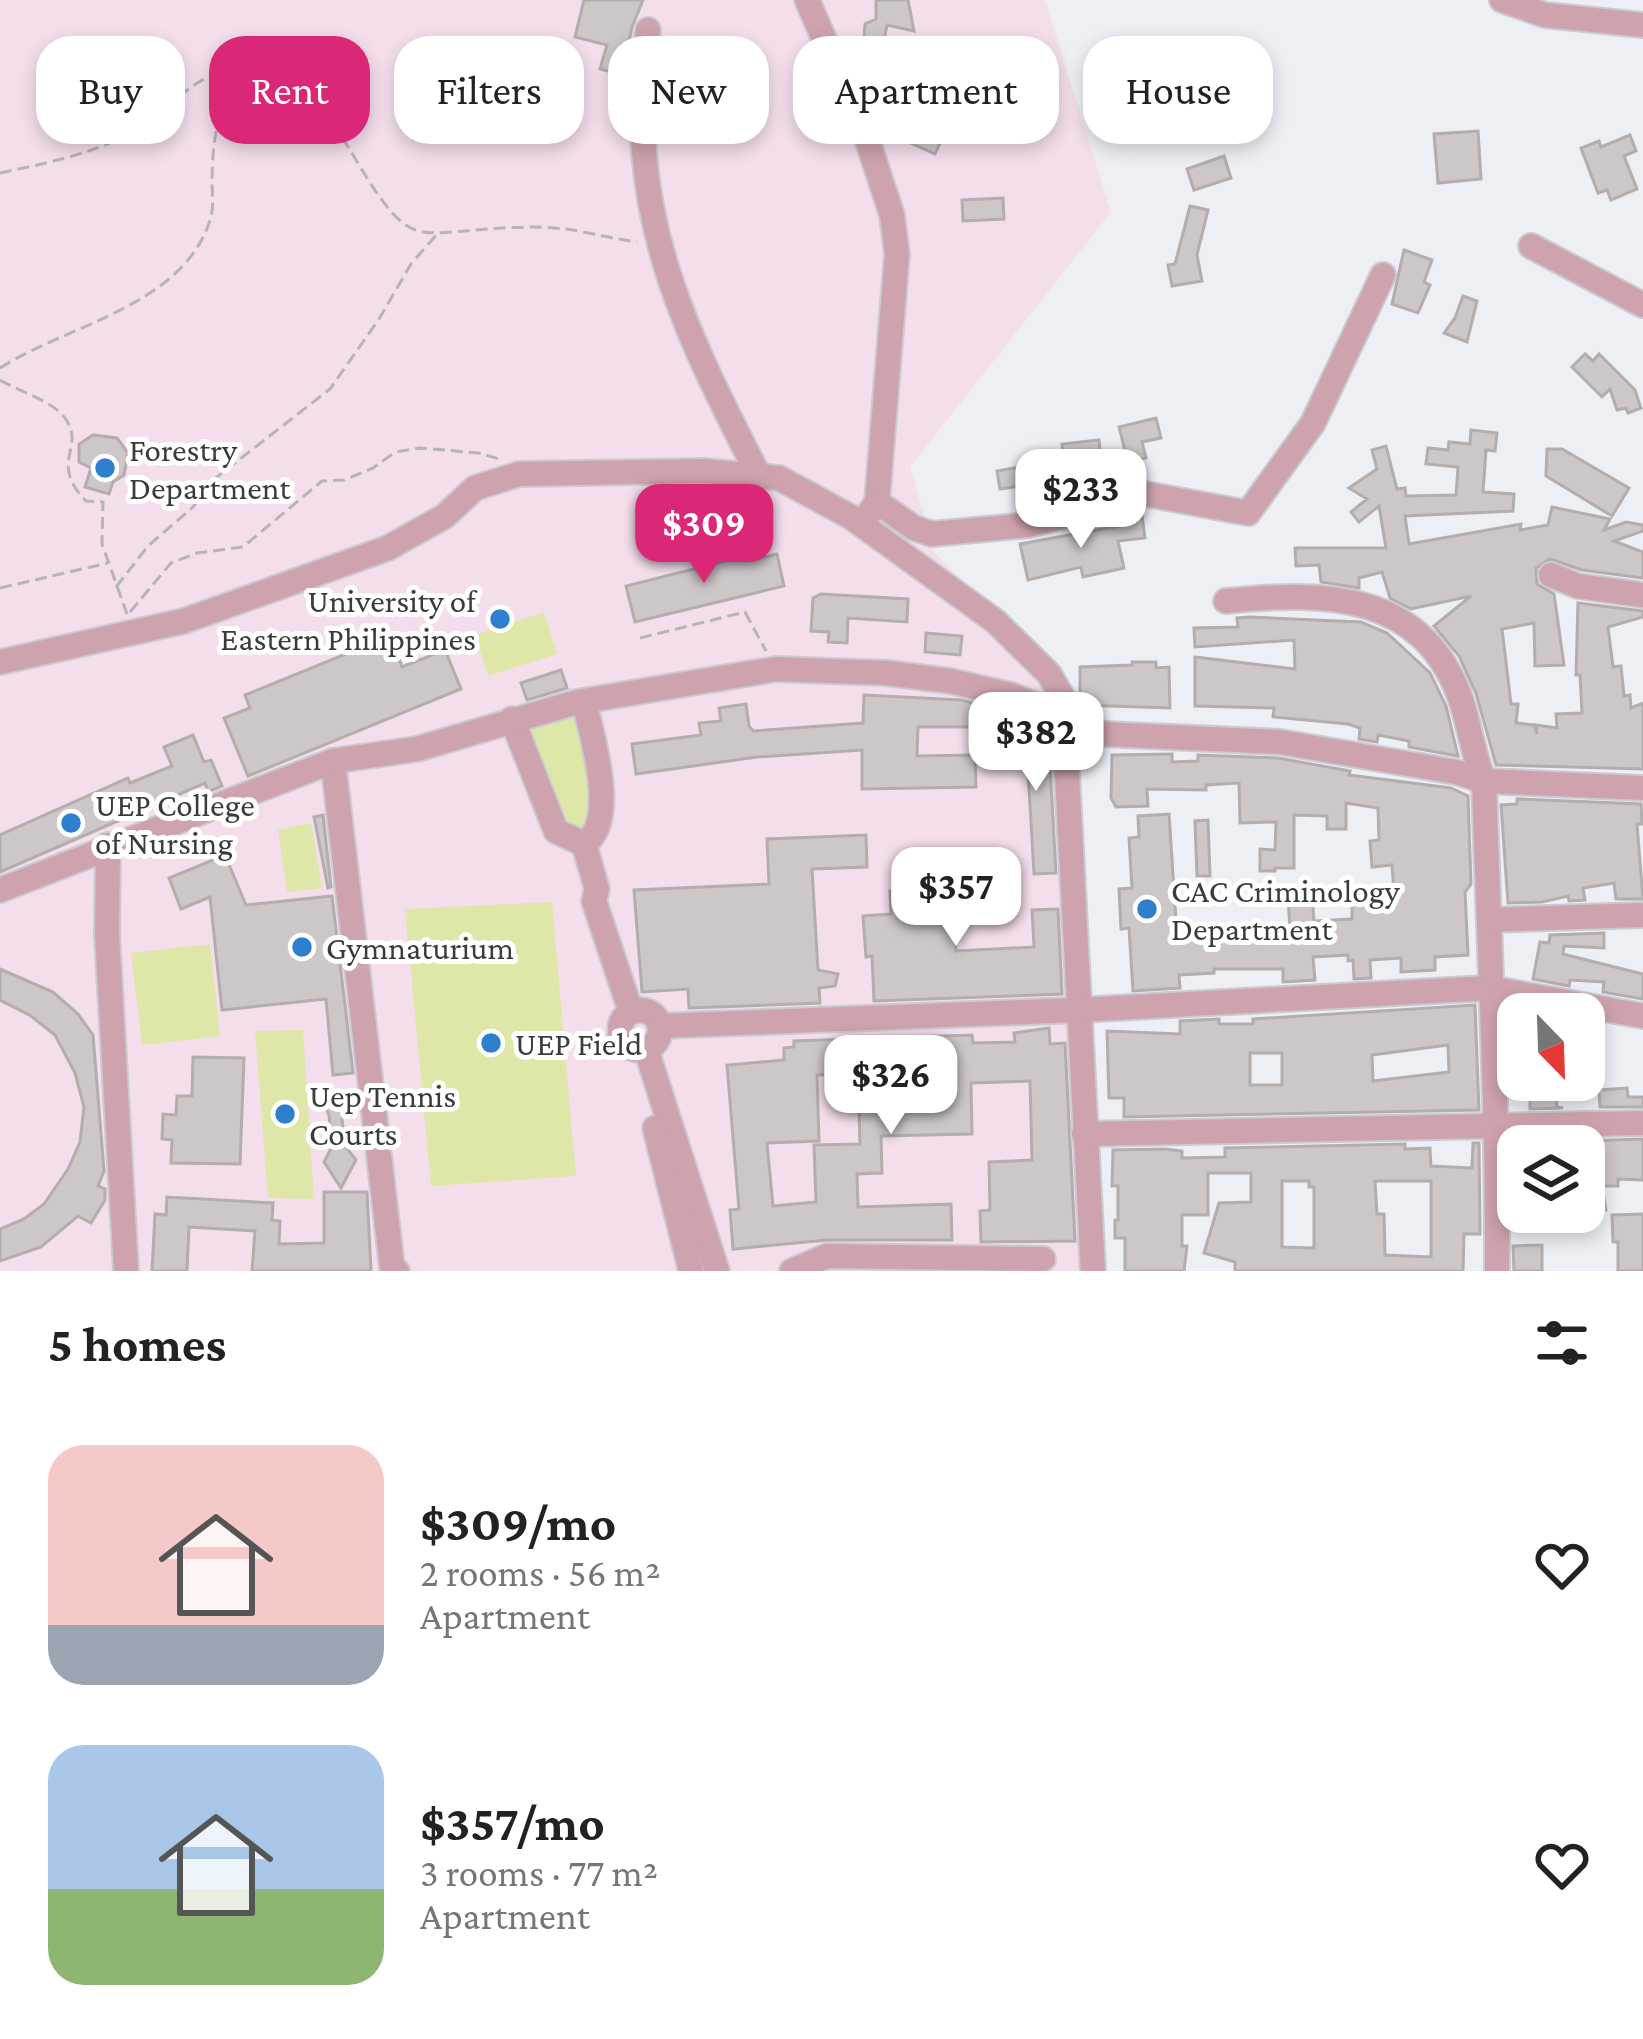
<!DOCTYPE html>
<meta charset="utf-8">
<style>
:root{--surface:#fff;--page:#f6f6f6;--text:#222;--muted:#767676;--accent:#db2777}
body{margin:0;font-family:"Crimson Pro",serif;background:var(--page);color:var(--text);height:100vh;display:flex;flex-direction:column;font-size:45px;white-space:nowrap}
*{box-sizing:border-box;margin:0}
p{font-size:39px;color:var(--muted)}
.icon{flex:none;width:66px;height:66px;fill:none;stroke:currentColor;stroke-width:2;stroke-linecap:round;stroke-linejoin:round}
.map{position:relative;height:1271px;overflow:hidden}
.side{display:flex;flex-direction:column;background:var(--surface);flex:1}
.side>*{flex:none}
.top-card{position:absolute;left:36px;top:36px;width:1572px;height:108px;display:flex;gap:24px}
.needle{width:78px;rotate:157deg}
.fabs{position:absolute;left:1497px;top:993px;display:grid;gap:24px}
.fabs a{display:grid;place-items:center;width:108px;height:108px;border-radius:24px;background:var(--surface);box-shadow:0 6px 18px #0003;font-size:60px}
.price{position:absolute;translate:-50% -102px;padding:0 27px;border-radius:24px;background:#fff;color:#222;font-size:39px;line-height:78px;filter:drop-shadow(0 3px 6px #0008)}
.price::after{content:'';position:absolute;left:50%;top:72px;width:36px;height:27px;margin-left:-18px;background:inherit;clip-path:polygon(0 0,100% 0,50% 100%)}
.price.active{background:var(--accent);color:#fff}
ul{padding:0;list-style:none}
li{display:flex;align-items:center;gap:36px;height:300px;padding:0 48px}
li span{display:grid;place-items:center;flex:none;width:336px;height:240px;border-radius:36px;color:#555}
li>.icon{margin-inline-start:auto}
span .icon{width:144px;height:144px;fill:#fffc;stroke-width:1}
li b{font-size:51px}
h2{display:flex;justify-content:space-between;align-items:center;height:144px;padding:0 48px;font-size:51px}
.tag{padding:0 42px;border-radius:36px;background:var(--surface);box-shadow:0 6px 18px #0003;font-size:42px;line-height:108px}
.tag.active{background:var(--accent);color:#fff}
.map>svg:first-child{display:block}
.education{fill:#f4deec}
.green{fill:#dee6a8}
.building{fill:#cec7c9;stroke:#b3adae;stroke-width:3;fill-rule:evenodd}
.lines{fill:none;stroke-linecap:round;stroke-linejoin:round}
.minor-casing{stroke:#c9cbd0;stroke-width:28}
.path{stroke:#b3b5b9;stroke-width:3;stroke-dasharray:12 6;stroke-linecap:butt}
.minor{stroke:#cfa3ad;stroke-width:24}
.poi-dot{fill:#2e7fce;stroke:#fff;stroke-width:4.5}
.labels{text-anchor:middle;stroke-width:10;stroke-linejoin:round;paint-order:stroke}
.poi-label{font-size:33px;fill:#3a3b3d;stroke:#fff;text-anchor:start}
</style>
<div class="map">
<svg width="1643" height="1271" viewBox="0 0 1643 1271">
<rect width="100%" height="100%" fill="#edeff5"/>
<!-- education -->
<path class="education" d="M0 0H1045L1111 212 910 467 935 553 1066 684 1089 1271H0Z"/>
<!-- green -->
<g class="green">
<path d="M544 612 557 654 488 676 475 635Z"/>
<path d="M571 711 577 717 602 808 590 835 566 830 521 719Z"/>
<path d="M311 823 322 888 287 892 278 830Z"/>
<path d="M552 902 576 1176 431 1186 405 909Z"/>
<path d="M210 944 220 1036 142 1045 131 953Z"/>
<path d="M303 1030 314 1199 268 1198 255 1031Z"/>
</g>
<!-- building -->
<g class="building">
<path d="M584 0H643L632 27 622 75 600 69 607 45 575 37Z"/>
<path d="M876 0H908L914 31 887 25 884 40 864 37 865 24 876 19Z"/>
<path d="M1036 92 1048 121 1019 133 1007 105Z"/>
<path d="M910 107 924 113 917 128 942 139 935 154 897 137Z"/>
<path d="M1478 131 1481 179 1438 183 1434 134Z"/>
<path d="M1630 135 1636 151 1624 156 1637 189 1611 200 1607 190 1598 193 1581 148 1599 141 1601 147Z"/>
<path d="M1224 156 1231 178 1194 190 1187 169Z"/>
<path d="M1003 198 1004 219 963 221 962 200Z"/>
<path d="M1190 206 1208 210 1197 255 1202 281 1172 286 1168 265 1175 264Z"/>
<path d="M1404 250 1432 260 1424 282 1430 285 1418 313 1392 304Z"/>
<path d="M1463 296 1477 301 1467 342 1444 333 1455 318Z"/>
<path d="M1585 354 1593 361 1599 354 1635 390 1641 408 1628 413 1626 408 1617 410 1610 389 1602 397 1572 367Z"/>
<path d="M1156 418 1161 438 1142 442 1146 458 1128 463 1119 427Z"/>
<path d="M1471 430 1497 433 1495 451 1486 450 1483 492 1514 494 1513 511 1405 516 1409 544 1521 524 1520 530 1548 525 1552 507 1610 519 1604 530 1626 522 1643 525V531L1614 541 1643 552V578L1582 570 1550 559 1536 568 1537 584 1554 594 1564 665 1535 666 1534 623 1502 629 1511 704H1518L1516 723 1534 725 1537 734 1536 725 1557 728 1556 714 1582 713 1580 675H1576L1578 603 1643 611V617L1608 627 1613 667 1621 666 1624 696 1630 695 1631 708 1643 703V769L1496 765 1476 693 1459 656 1434 626 1471 596 1411 609 1390 598 1382 572 1359 578V588L1321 582 1319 565 1296 566 1295 548H1386L1379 506 1359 522 1351 512 1367 499 1349 488 1377 469 1372 450 1386 446 1397 489 1405 488 1406 496 1456 495 1458 467 1426 464 1428 448 1448 450 1449 442 1470 444Z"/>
<path d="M93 435 117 438 128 453 124 475 113 482 109 494 85 487 91 468 79 462V444Z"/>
<path d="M1099 440 1101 462 1095 463 1096 476 1000 489 997 471 1063 459 1062 444Z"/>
<path d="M1547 449H1562L1629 488 1612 516 1546 476Z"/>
<path d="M1142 516 1145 538 1118 541 1124 568 1083 577 1081 567 1028 580 1020 544 1130 524 1129 518Z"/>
<path d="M777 554 784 586 635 622 626 586 749 555 750 561Z"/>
<path d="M821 594 908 599 907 622 848 618 847 643 828 642 829 632 811 631 813 598Z"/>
<path d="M1250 617 1361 622 1387 633 1430 673 1446 706 1458 756 1409 747V741L1378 735 1377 742 1359 739 1360 728 1348 724 1273 717 1274 708 1195 706V657L1295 669 1294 640 1195 647 1194 628 1238 627 1237 618Z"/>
<path d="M926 633 962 636 960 655 925 652Z"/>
<path d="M390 636 402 667 445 650 461 689 248 776 224 718 250 708 245 695Z"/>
<path d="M1132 662H1156V668L1169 667 1170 708 1080 705V667L1132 665Z"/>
<path d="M561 670 567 688 527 700 521 683Z"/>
<path d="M864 695 961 700 992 708V727H918L917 756 975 755 976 787 862 789V750L757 757 636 774 632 744 701 735 699 723 721 721 719 708 746 704 749 726 753 731 863 723Z"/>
<path d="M1048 730 1056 873 1034 874 1027 755 990 756 989 742 1026 741V731Z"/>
<path d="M193 735 204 762 211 760 222 786 208 792 205 783 0 872V835L128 778 130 783 172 766 164 747Z"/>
<path d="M1172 754V762L1198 761V755L1278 758 1350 771 1349 775 1451 788 1468 796 1471 884 1465 892 1468 955 1435 957V970L1401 972V958L1370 960 1371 978 1354 979 1353 960 1348 961V955L1313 957 1315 980 1283 982V969H1214V973L1179 975 1180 988 1133 991 1129 928 1121 929 1119 889 1132 888 1129 838 1139 837 1138 816 1169 814 1177 935 1223 933 1222 927 1245 926V931L1290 929 1288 897 1312 895 1314 921 1352 919V904L1370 903 1369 894 1394 893 1392 865 1372 867 1370 841 1379 840 1378 808 1346 803V829H1327V816L1294 815V868H1275V871H1260V849L1275 850 1276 822 1240 823 1239 783 1206 785V790L1147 789 1148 806 1116 807 1111 798 1112 755Z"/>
<path d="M1517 799 1641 804 1642 824H1637L1643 899H1616L1614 883 1583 888 1585 900 1569 901 1568 896 1542 902 1508 903 1501 805 1517 804Z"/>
<path d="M323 815 331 887 328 888 314 817Z"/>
<path d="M1208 820 1210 876H1197L1195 821Z"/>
<path d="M866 835 867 867 812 869 818 970 838 974 835 986 819 988 820 1003 689 1008 688 989 642 992 634 890 769 884 767 839Z"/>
<path d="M225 855 246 905 332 896 353 1073 333 1075 326 999 222 1010 210 897 181 909 169 878Z"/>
<path d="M1006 885 1007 911 954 914 956 951 1034 947 1032 910 1058 909 1062 994 874 1001 872 956 866 957 863 916 891 914 890 891Z"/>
<path d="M1604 933V948L1564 946 1563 954 1643 974V999L1603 992 1604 982 1570 980 1569 986 1533 979 1540 942 1549 943 1550 935Z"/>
<path d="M0 969 53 992 78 1014 93 1035 104 1171 98 1186 105 1189V1200L91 1223 78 1216 41 1247 0 1261V1229L24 1219 44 1204 68 1169 80 1142 84 1107 75 1073 55 1035 31 1016 0 1000Z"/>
<path d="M1475 1005 1479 1110 1124 1117V1098H1109L1107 1031 1180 1034V1021L1219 1019V1024H1253V1019ZM1448 1045 1449 1072 1373 1081 1372 1055ZM1250 1053H1282V1085H1250Z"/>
<path d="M1049 1028 1050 1044 1065 1043 1075 1241 981 1242 980 1211 990 1210 989 1162 1032 1160 1030 1081 971 1083 972 1134 881 1136 882 1173 857 1174 858 1207 951 1204 952 1240H827L733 1249 730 1210 739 1209 727 1065 784 1060V1048L794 1047V1041L972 1035 973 1043 1015 1042 1014 1033ZM934 1072 935 1098 899 1099 898 1073ZM858 1074 860 1144 814 1145 816 1202 773 1206 767 1143 819 1141 817 1075Z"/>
<path d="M193 1057 244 1058 240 1164 171 1163 172 1140 162 1139 163 1114 176 1115 177 1096H192Z"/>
<path d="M1555 1083 1557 1107 1563 1108 1530 1109V1093L1539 1092 1538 1084Z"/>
<path d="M1627 1088 1628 1097H1643V1107H1600L1599 1090Z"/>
<path d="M340 1090 349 1105 342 1118 345 1146 356 1160 341 1188 324 1162 332 1147 329 1115 324 1105 328 1095Z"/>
<path d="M1643 1139V1180L1618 1179V1186H1602L1606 1210 1591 1213 1584 1141Z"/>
<path d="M1473 1143H1479L1480 1234H1464L1463 1271H1235V1262L1204 1253 1219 1203 1251 1202V1173H1208V1215H1182V1246H1187L1184 1271H1125V1238H1115V1220H1118V1186H1112L1113 1150 1165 1149 1182 1151V1158L1225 1157V1148L1405 1144V1149L1430 1148 1431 1166 1472 1168ZM1282 1181H1309V1187H1314V1248L1282 1247ZM1375 1181H1431V1257L1385 1255 1384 1214H1377Z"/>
<path d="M324 1192H367L371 1271H252L255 1231 189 1227 187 1271H152L155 1214 166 1215 167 1197 273 1203 272 1220 280 1221 279 1244 324 1243Z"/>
<path d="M1643 1214V1271H1618V1242H1613L1612 1215Z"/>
<path d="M1542 1245V1271H1514L1513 1246Z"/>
</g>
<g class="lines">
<!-- minor casing -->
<g class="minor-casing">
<g id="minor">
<path d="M807 0 864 130 892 215 897 254 877 502 870 512"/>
<path d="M1502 0 1545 15 1643 25"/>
<path d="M648 30C624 209 680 322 759 476"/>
<path d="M1531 246 1643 305"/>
<path d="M877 502 914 528 932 534 1029 525 1146 494 1248 513 1313 423 1383 275"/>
<path d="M1551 575 1578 586 1643 595"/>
<path d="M1226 601C1323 591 1423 591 1461 700 1470 727 1473 755 1484 781 1489 945 1498 1108 1497 1271"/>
<path d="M0 662 184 621 388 548 445 516 475 488 519 474 704 471 779 478 851 517 995 621 1049 674 1063 698 1093 1271"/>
<path d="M584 701C592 737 619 821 584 844L597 889 594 901 631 1012"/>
<path d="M512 719 556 831 584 844"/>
<path d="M333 761 392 1267 397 1271"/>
<path d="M108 845 107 935 126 1271"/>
<path d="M0 890 333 761 417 749 577 702 776 669 887 673 950 681 1011 695 1103 734 1280 742 1456 772 1484 781 1643 788"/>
<path d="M1489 920 1643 915"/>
<circle cx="640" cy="1030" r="20"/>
<path d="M660 1026 1078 1010 1489 988 1643 1016"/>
<path d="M646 1049 717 1271"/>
<path d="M655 1128 691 1271"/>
<path d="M1084 1134 1643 1123"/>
<path d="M792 1271 827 1256 1043 1259"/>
</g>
</g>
<!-- path -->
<g class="path">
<path d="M0 173C43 164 92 154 131 133 162 116 195 74 229 70 315 60 339 140 379 196 387 207 398 222 411 228 426 236 448 232 465 231 497 228 533 225 565 229 589 232 613 239 637 242"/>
<path d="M0 368C69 324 185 306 211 217 214 206 212 192 212 181 213 128 217 113 249 71"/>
<path d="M0 380C19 392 54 400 67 421 84 449 49 463 86 501L103 502 102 544 127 614"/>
<path d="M116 587 148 546 193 507 213 480 330 389 379 319 411 264 438 233"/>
<path d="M0 588 108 563"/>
<path d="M130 612 171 563 197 553 243 547 322 481 344 480 373 468 395 452 420 448 479 453 499 459"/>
<path d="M640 638 745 612 766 651"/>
</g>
<!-- minor -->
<use href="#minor" class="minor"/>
</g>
<!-- markers -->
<g class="poi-dot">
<circle cx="105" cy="468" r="12"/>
<circle cx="500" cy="619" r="12"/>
<circle cx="71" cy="823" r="12"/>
<circle cx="1147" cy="909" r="12"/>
<circle cx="302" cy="947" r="12"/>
<circle cx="491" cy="1043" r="12"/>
<circle cx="285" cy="1114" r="12"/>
</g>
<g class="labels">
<!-- poi labels -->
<g class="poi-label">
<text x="129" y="461">Forestry<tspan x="129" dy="38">Department</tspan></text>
<text x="476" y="612" text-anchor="end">University of<tspan x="476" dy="38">Eastern Philippines</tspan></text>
<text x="95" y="816">UEP College<tspan x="95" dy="38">of Nursing</tspan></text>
<text x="1171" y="902">CAC Criminology<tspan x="1171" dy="38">Department</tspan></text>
<text x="326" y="959">Gymnaturium</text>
<text x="515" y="1055">UEP Field</text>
<text x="309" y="1107">Uep Tennis<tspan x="309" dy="38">Courts</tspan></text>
</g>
</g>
</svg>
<div class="fabs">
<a><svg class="needle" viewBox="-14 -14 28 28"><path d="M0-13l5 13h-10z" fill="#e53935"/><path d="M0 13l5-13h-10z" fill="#767676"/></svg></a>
<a><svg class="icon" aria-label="layers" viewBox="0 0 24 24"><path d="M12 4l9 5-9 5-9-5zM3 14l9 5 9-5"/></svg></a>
</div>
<b class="price" style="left:1081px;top:551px">$233</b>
<b class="price active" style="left:704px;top:586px">$309</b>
<b class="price" style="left:1036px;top:794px">$382</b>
<b class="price" style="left:956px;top:949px">$357</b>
<b class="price" style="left:891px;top:1137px">$326</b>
<div class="top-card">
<a class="tag">Buy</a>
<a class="tag active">Rent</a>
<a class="tag">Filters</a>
<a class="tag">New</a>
<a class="tag">Apartment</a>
<a class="tag">House</a>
</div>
</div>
<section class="side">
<h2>5 homes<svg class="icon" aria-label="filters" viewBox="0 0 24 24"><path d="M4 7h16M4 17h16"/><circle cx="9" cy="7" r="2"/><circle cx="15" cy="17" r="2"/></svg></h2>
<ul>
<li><span style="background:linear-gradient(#f6c9c9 75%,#9aa5b1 0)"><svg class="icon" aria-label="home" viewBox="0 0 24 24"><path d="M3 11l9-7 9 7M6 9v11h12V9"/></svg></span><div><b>$309/mo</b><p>2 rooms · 56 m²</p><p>Apartment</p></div><svg class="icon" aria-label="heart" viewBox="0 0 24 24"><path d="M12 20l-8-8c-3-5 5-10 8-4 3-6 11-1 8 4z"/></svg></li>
<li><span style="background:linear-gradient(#a9c7e8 60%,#8fb573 0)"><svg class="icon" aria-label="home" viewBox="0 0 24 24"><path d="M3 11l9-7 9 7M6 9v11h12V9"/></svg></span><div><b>$357/mo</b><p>3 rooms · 77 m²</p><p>Apartment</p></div><svg class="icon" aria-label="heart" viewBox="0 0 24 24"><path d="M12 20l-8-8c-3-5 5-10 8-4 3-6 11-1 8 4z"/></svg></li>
</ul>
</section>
